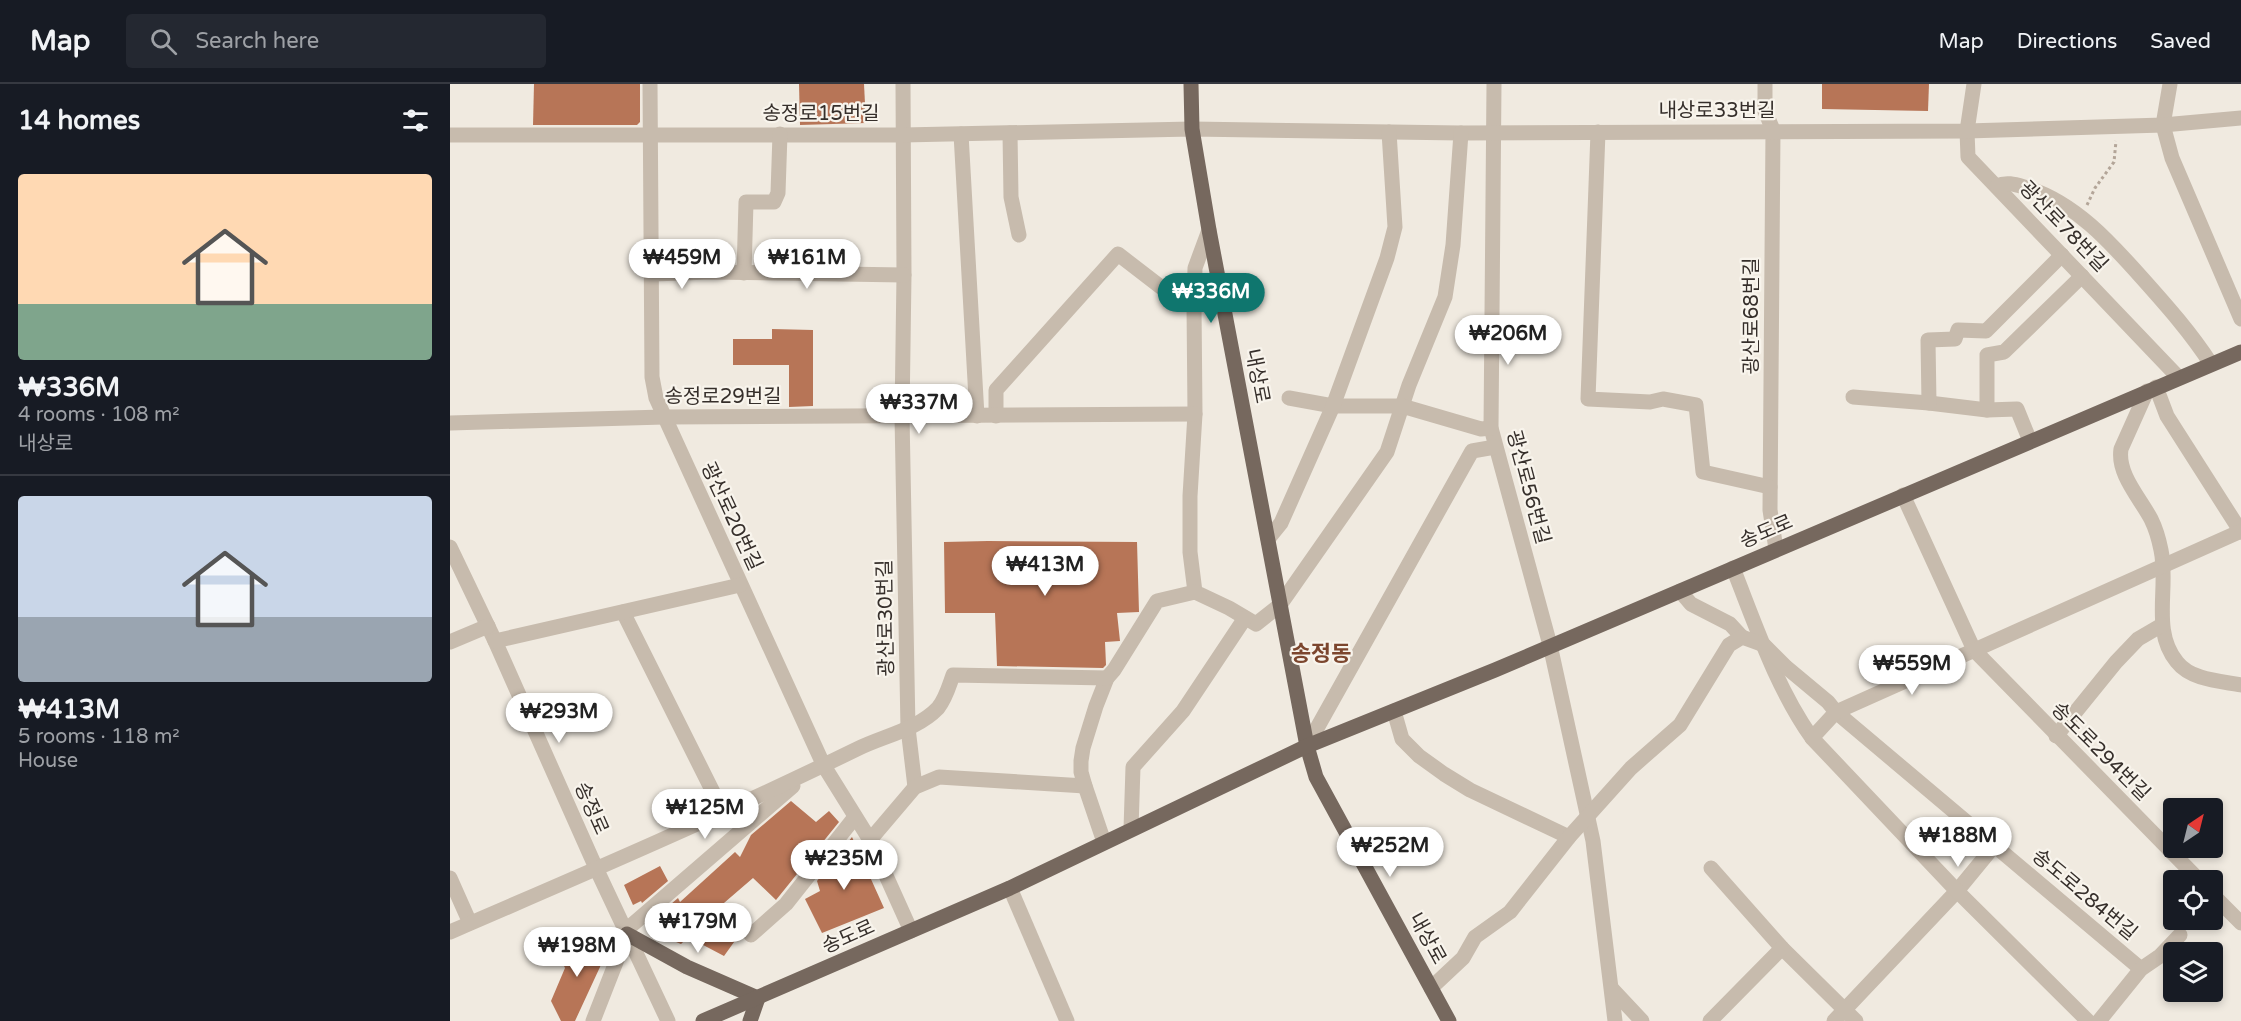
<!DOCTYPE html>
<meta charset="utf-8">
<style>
:root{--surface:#171b24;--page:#242831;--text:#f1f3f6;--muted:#9ea1a6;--line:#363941;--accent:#0f766e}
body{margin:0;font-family:"Varela Round","Noto Sans KR",sans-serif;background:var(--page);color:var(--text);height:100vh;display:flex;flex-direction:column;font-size:22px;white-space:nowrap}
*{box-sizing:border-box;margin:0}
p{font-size:20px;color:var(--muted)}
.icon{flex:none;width:33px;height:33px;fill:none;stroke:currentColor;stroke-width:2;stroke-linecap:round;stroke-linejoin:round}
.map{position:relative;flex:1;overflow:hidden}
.side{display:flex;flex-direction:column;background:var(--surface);width:450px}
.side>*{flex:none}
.needle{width:39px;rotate:35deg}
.buttons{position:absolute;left:1713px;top:714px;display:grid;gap:12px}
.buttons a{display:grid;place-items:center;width:60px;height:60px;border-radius:6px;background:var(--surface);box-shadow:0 3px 9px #0003;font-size:30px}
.price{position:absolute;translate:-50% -51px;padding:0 14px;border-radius:21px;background:#fff;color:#222;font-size:20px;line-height:39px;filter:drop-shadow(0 2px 3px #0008)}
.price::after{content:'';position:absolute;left:50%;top:36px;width:18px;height:14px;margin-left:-9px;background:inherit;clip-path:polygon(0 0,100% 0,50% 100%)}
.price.active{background:var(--accent);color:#fff}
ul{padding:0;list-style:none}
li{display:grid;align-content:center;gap:12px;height:318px;padding:0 18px}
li+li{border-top:2px solid var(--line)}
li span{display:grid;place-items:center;height:186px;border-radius:6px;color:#555}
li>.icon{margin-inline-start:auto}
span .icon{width:108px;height:108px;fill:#fffc;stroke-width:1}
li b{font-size:26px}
h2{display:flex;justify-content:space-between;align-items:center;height:72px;padding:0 18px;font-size:26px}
header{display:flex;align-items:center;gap:36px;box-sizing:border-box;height:84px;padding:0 30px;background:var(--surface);border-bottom:2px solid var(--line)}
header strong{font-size:28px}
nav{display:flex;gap:33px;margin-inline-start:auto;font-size:21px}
.search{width:420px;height:54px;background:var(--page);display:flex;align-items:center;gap:15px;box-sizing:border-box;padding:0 21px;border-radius:6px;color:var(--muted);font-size:22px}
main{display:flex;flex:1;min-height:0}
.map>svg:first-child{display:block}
.building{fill:#b77557}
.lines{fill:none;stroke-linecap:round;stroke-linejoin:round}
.path{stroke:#b3a598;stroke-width:3;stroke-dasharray:3 3;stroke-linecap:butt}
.minor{stroke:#c7bbad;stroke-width:15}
.major{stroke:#76685e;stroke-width:15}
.labels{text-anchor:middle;stroke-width:4.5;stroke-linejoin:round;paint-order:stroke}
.street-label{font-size:20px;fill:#362f2b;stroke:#f8f4ec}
.quarter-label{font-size:22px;font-weight:bold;fill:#7c462e;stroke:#f8f4ec}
</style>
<header>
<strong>Map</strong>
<div class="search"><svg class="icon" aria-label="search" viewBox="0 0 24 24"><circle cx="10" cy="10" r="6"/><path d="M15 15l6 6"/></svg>Search here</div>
<nav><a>Map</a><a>Directions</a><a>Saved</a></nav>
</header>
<main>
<section class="side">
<h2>14 homes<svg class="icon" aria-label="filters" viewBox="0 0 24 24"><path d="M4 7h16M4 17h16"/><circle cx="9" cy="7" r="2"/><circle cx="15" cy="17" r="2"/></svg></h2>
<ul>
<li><span style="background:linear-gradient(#ffd9b3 70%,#7fa58c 0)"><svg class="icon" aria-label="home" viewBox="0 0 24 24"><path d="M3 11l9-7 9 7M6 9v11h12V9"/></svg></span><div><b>₩336M</b><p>4 rooms · 108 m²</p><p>내상로</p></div></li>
<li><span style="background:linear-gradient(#c9d6e8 65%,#9aa5b1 0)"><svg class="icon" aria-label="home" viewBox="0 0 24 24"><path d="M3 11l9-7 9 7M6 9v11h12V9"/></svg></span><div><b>₩413M</b><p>5 rooms · 118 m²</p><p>House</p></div></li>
</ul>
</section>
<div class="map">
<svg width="1791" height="937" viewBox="0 0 1791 937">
<rect width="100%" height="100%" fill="#f0eae0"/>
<!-- building -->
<g class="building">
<path d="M84 0H190V38L187 41H83Z"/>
<path d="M349 0H414L416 39 350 41Z"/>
<path d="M1372 0H1479L1478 27 1372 25Z"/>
<path d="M322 245 363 246V322L339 323V281H283V255H322Z"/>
<path d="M538 457 687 458 689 528 667 529 670 557 655 558 656 581 653 584 547 582 545 529H495L494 458Z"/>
<path d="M341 717 366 738 379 727 389 738 326 816 303 794 267 825 292 847 274 872 238 853 231 860 204 849 200 838 228 814 230 818 285 768 290 773 301 751Z"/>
<path d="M402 753 434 824 372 849 355 815 370 807 367 797Z"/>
<path d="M210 782 218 797 192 819 191 817 183 821 174 801Z"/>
<path d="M147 852 156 870 125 937H111L101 917 115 884 109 871Z"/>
</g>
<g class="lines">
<!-- path -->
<path class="path" d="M1637 121 1645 104 1664 78 1666 57"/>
<!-- minor -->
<g class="minor">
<path d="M200 0 202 293 206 314 374 682 420 756 461 847"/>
<path d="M453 0 454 191 452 332 458 644 465 703"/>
<path d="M1044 0 1041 344 1100 561 1143 757 1165 937"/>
<path d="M1315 0V27L1323 46 1320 426 1326 465"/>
<path d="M1524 0 1517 47 1518 73 1729 294"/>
<path d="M1720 0 1713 41 1722 74 1791 235"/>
<path d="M1148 48 1138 315 1200 318 1213 315 1246 321 1253 388 1320 403"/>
<path d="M560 49 561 113 569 151"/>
<path d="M511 50 527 332"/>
<path d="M0 51H453L742 45 1011 49 1517 47 1713 41 1791 34"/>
<path d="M1547 102C1557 97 1567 101 1578 104 1625 119 1660 158 1692 194 1717 222 1741 249 1761 280"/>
<path d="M759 146 745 184 744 221 745 330 740 412V468L745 508 779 524 806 540 830 521 937 368 959 301 995 213 1003 161 1011 49"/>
<path d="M294 189 296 118H324L328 109 330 50"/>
<path d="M202 190 261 188 454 191"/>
<path d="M1706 303 1717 332 1791 448"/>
<path d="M1697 307 1671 365C1667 390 1690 414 1701 435 1706 445 1709 456 1711 466 1719 503 1701 547 1727 578 1741 596 1770 597 1791 601"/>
<path d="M1403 313 1479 319 1537 326 1567 325 1580 357"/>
<path d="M839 314 883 322H952L1031 345 1041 344"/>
<path d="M1479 319 1478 256 1505 255 1508 246 1536 247 1612 171"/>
<path d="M1537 326V271L1554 268 1632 192"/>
<path d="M546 332V306L668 170 729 217 744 221"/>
<path d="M0 339 214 333 745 330"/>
<path d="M1453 411 1524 566 1749 796"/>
<path d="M818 455 831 439 883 322 937 174 945 143 939 48"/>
<path d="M0 463 45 557 146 784 218 937"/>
<path d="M1283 484C1306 542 1326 603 1362 654"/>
<path d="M1230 507 1241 520 1280 540 1292 553"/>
<path d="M173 528 273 728"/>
<path d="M45 557 290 501"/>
<path d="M0 558 38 542"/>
<path d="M944 627 952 655 969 672 994 690 1020 706 1119 753"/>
<path d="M1606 652 1666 578 1688 555 1712 541"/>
<path d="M857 662 1022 367 1045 363"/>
<path d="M681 745 683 683 733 627 795 534"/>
<path d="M420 756 465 703 489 693 635 702"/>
<path d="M654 758 635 702 631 688V677L633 664 646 622 657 594 664 586 707 517 745 508"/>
<path d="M1261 784 1332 864 1406 937"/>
<path d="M0 794 20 839"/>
<path d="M560 804 617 937"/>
<path d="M1762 810 1791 839"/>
<path d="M175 847 343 702"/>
<path d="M0 848C137 789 274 730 407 665 433 652 467 646 488 624 496 614 499 602 503 591L657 594"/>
<path d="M301 851 336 820 405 733"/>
<path d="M981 904 1013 874 1025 853 1060 828 1119 753 1181 684 1230 641 1279 561 1292 553 1314 561 1336 583 1378 618 1386 628 1691 885"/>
<path d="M1162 905 1192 937"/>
<path d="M143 937 177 850"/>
<path d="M1260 937 1332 864"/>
<path d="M1384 937 1507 807 1544 762"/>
<path d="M1638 937 1507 807 1362 654 1386 628 1791 447"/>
<path d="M1649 937 1691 885 1710 872 1730 851"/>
</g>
<!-- major -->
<g class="major">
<path d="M741 0 742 45 759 146 857 662 866 693 999 937"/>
<path d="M177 850 237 883 308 914 300 937"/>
<path d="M253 937 560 804 857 662 1045 586 1791 268"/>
</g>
</g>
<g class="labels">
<!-- street labels -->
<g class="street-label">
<text x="1267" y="33">내상로33번길</text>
<text x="371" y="36">송정로15번길</text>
<text transform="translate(1614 142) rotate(46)" y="7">광산로78번길</text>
<text transform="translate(1301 232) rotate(-90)" y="7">광산로68번길</text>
<text transform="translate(808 292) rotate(79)" y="7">내상로</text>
<text x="273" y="319">송정로29번길</text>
<text transform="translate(1079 403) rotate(75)" y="7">광산로56번길</text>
<text transform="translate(282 432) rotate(65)" y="7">광산로20번길</text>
<text transform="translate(1316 447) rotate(-23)" y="7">송도로</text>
<text transform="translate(435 534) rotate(-91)" y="7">광산로30번길</text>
<text transform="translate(1651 667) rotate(45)" y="7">송도로294번길</text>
<text transform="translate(142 724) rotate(66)" y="7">송정로</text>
<text transform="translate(1635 810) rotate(40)" y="7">송도로284번길</text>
<text transform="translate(398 852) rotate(-24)" y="7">송도로</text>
<text transform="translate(978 854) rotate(61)" y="7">내상로</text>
</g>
<!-- quarter labels -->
<g class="quarter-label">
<text x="871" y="577">송정동</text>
</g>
</g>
</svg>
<div class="buttons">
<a><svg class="needle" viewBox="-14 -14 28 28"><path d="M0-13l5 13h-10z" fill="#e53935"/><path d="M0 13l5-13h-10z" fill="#9ea1a6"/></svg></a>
<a><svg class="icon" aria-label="locate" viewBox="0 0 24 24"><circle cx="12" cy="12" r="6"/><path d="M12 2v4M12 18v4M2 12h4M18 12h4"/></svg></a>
<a><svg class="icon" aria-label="layers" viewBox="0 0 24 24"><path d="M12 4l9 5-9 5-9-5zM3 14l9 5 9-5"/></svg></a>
</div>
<b class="price" style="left:232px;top:206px">₩459M</b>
<b class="price" style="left:357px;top:206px">₩161M</b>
<b class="price active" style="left:761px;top:240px">₩336M</b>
<b class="price" style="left:1058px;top:282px">₩206M</b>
<b class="price" style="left:469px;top:351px">₩337M</b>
<b class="price" style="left:595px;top:513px">₩413M</b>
<b class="price" style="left:1462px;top:612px">₩559M</b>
<b class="price" style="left:109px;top:660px">₩293M</b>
<b class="price" style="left:255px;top:756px">₩125M</b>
<b class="price" style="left:1508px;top:784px">₩188M</b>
<b class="price" style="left:940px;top:794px">₩252M</b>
<b class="price" style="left:394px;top:807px">₩235M</b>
<b class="price" style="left:248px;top:870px">₩179M</b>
<b class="price" style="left:127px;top:894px">₩198M</b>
</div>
</main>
